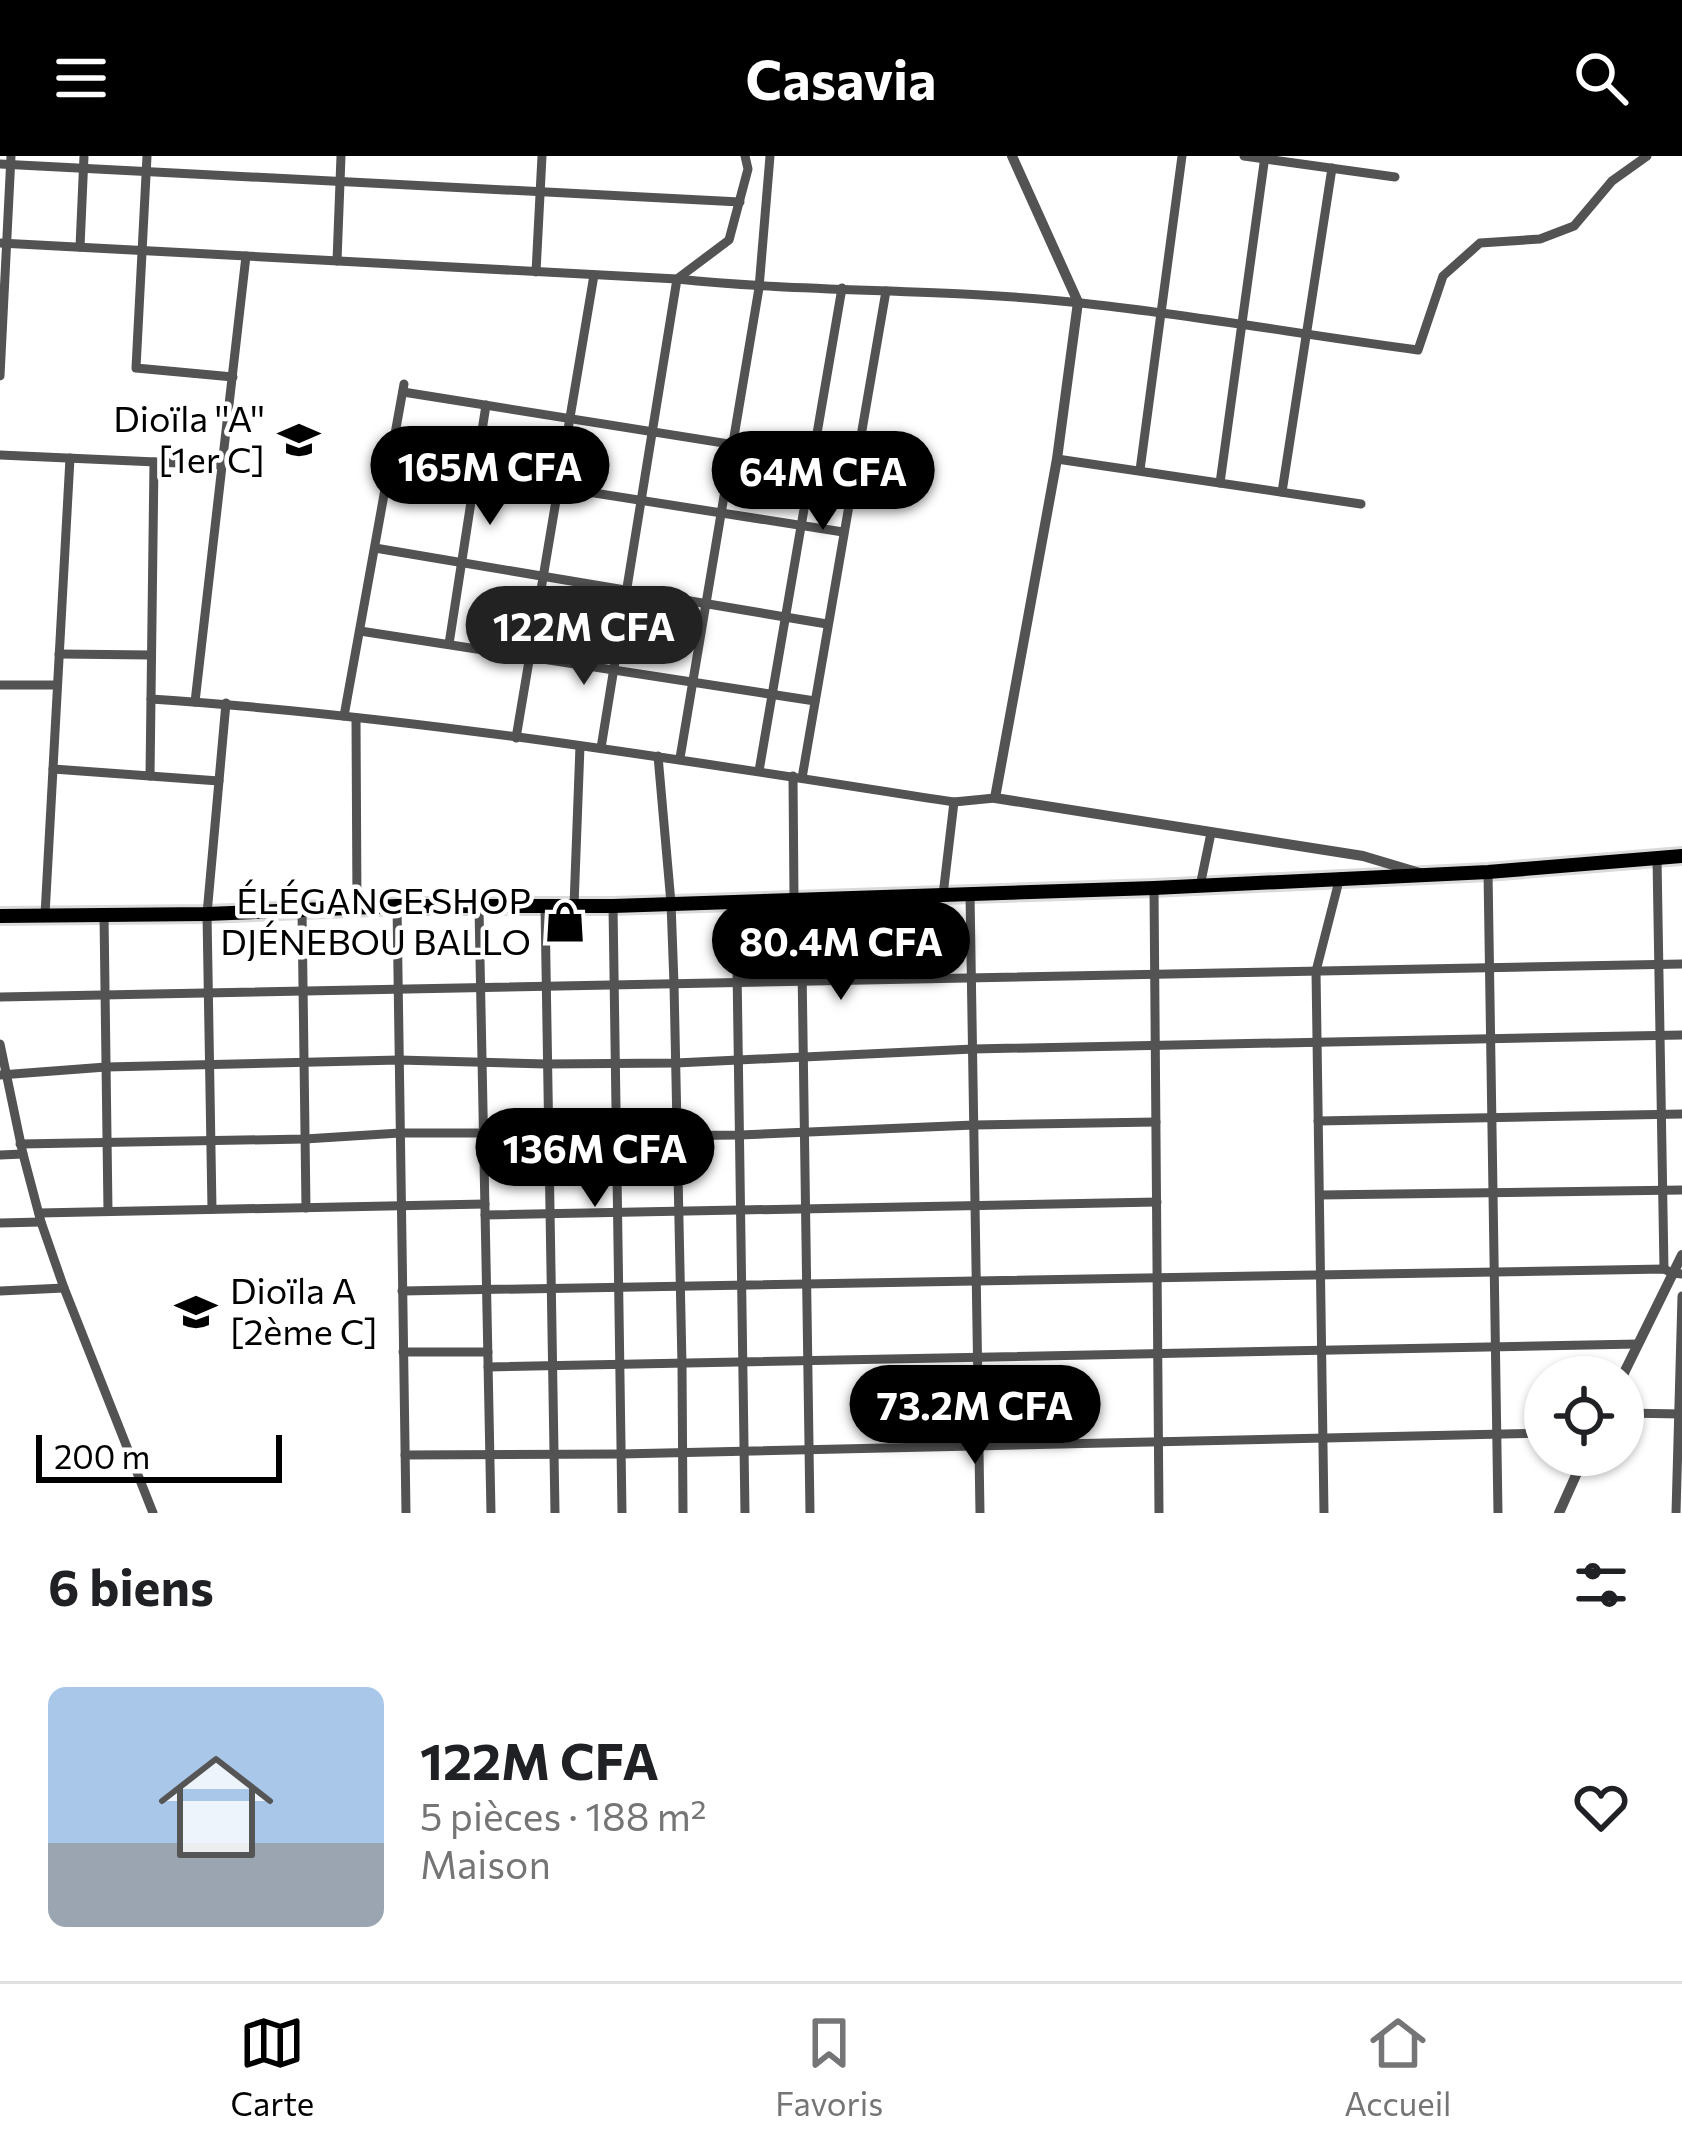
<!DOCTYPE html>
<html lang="fr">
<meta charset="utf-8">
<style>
:root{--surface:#fff;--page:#f6f6f6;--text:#202124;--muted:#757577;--line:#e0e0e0;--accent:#000}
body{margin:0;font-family:Commissioner,sans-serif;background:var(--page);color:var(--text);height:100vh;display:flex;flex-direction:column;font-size:45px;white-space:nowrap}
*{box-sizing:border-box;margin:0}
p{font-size:39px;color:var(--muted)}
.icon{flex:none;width:66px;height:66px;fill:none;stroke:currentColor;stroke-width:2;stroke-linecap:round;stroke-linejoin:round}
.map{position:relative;height:1357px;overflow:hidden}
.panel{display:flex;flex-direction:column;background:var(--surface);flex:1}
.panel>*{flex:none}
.controls{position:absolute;left:1524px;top:1200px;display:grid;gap:24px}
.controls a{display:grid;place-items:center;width:120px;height:120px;border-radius:50%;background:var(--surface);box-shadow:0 3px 9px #0004;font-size:60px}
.scale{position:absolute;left:36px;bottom:30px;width:246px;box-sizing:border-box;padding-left:12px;border:6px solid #000;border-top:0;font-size:33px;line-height:42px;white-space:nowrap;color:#000;-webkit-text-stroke:9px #fff;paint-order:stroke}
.price{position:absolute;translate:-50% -102px;padding:0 27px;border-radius:42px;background:var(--accent);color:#fff;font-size:39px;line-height:78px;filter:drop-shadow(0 3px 6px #0008)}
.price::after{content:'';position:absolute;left:50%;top:72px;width:36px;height:27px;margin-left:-18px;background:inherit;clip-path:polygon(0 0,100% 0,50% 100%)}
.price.on{background:#222;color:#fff}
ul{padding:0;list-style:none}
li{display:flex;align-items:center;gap:36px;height:300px;padding:0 48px}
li+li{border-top:3px solid var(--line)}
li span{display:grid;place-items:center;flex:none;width:336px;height:240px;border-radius:18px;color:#555}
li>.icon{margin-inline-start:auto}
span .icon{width:144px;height:144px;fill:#fffc;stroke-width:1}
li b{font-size:51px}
h2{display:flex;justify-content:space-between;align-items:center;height:144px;padding:0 48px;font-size:51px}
header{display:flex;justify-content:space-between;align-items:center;height:156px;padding:0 48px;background:var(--accent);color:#fff;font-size:54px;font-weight:700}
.menu{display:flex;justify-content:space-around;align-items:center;height:168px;border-top:3px solid var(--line);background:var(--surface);font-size:33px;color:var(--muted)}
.menu a{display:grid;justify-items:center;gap:6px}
.menu .on{color:var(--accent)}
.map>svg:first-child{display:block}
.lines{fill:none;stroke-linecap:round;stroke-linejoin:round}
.primary-casing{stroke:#dbdbdb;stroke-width:20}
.minor{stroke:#535353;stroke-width:9}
.tertiary{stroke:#535353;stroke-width:10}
.primary{stroke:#000;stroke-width:14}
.labels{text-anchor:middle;stroke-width:9;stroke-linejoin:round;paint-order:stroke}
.poi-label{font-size:36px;fill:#000;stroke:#fff;text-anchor:end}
</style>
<header><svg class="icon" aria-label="menu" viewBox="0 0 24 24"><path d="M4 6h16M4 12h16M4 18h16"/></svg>Casavia<svg class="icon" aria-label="search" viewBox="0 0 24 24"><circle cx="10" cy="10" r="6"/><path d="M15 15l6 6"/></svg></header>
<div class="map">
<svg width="1682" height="1357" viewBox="0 0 1682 1357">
<rect width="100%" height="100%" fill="#fff"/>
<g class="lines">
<!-- primary casing -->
<g class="primary-casing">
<path id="primary" d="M0 760 207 758 397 750H613L1154 732 1488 716 1682 700"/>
</g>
<!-- minor -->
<g class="minor">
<path d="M147 0 136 212 233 221"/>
<path d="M1244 0 1395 21"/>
<path d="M0 8 740 46"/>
<path d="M0 87 677 123C811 137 946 132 1081 147 1193 159 1305 179 1418 194L1443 120 1480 87 1540 83 1574 70 1612 25 1647 0"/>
<path d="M80 91 84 0"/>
<path d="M337 105 341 0"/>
<path d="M536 116 542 0"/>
<path d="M0 220 11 0"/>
<path d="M403 236 855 308"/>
<path d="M0 299 223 309"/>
<path d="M1057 303 1361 348"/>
<path d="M390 305 843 376"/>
<path d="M1140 314 1182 0"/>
<path d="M1220 327 1265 0"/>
<path d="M1282 336 1332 12"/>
<path d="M375 392 827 468"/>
<path d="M360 475 815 545"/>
<path d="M449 488 486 249"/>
<path d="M59 498 151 499"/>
<path d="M0 529H57"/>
<path d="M151 543C420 561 687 605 954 646L995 642"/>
<path d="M195 546 246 100"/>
<path d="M344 560 404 228"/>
<path d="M356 562 357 752"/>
<path d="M516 582 594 119"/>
<path d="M601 592 677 123 729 84 748 13 745 0"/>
<path d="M658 600 671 747 674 828 682 1209 683 1357"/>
<path d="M680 602 759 132 770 0"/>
<path d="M53 613 219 625"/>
<path d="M759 615 842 132"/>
<path d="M150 620 154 306"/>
<path d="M793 620 794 743"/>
<path d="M802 622 886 135"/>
<path d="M1657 703 1664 1113"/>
<path d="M1488 716 1498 1357"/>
<path d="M1200 730 1211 677"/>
<path d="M1154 732 1159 1357"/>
<path d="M970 738 980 1357"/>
<path d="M943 739 954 646"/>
<path d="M801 743 810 1357"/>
<path d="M736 745 745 1357"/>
<path d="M397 750 406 1357"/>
<path d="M545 750 555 1357"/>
<path d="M574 750 580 590"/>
<path d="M613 750 622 1357"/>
<path d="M479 752 491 1357"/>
<path d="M302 754 306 1052"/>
<path d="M45 759 70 302"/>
<path d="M104 759 108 1055"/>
<path d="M0 841 1682 808"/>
<path d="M0 888 23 998 41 1066 64 1132 153 1357"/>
<path d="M0 919 106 911 399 904 546 908 676 907 973 893 1682 879"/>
<path d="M1318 965 1682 958"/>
<path d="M20 988 305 983 400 977H483L548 981 740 979 974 969 1156 966"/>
<path d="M0 999 23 998"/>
<path d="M1320 1039 1682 1034"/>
<path d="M212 1053 207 758 226 547"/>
<path d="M39 1057 485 1048"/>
<path d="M485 1059 1157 1046"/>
<path d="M0 1067 41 1066"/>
<path d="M0 1135 64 1132"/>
<path d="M402 1135 1664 1113 1672 1117 1682 1118"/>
<path d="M403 1196H488"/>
<path d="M488 1211 1638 1188"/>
<path d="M1623 1257 1682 1258"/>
<path d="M405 1299 621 1298 1545 1277"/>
<path d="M1324 1357 1316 815 1340 721"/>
<path d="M1676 1357 1682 1140"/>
</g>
<!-- tertiary -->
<g class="tertiary">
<path d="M1012 0 1078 146 1057 303 995 642 1363 700 1420 717"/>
<path d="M1622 1221 1682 1099"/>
<path d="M1559 1357 1585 1299"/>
</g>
<!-- primary -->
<use href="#primary" class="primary"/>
</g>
<!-- icons -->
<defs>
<g id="school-bare" transform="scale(3.24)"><path d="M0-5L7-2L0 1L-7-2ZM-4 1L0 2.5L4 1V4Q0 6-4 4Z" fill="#000" stroke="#fff" stroke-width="2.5" paint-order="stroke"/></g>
<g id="shop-bare" transform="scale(3.24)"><path d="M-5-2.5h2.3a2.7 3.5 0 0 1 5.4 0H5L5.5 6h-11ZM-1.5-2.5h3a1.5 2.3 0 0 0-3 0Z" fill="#000" stroke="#fff" stroke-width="2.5" paint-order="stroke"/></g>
</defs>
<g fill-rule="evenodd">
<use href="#school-bare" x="299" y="284"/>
<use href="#shop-bare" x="565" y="766"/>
<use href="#school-bare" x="196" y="1156"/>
</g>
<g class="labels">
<!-- poi labels -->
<g class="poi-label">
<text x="265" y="276">Dioïla ''A''<tspan x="265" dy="41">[1er C]</tspan></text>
<text x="531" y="758">ÉLÉGANCE SHOP<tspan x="531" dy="41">DJÉNEBOU BALLO</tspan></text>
<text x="230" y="1148" text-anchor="start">Dioïla A<tspan x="230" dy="41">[2ème C]</tspan></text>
</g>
</g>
</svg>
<div class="controls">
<a><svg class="icon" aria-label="locate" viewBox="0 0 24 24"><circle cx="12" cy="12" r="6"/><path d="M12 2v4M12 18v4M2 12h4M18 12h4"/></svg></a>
</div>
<div class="scale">200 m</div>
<b class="price" style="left:490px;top:372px">165M CFA</b>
<b class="price" style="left:823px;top:377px">64M CFA</b>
<b class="price on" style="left:584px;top:532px">122M CFA</b>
<b class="price" style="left:841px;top:847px">80.4M CFA</b>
<b class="price" style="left:595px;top:1054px">136M CFA</b>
<b class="price" style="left:975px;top:1311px">73.2M CFA</b>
</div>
<section class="panel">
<h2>6 biens<svg class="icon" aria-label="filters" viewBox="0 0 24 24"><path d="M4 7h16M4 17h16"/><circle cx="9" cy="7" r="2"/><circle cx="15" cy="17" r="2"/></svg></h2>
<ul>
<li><span style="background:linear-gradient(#a9c7e8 65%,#9aa5b1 0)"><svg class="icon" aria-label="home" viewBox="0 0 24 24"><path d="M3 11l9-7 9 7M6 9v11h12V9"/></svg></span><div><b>122M CFA</b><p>5 pièces · 188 m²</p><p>Maison</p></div><svg class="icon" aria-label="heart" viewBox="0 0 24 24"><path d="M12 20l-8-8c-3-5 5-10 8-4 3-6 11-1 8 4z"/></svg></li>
</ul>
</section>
<nav class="menu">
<a class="on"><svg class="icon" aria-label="map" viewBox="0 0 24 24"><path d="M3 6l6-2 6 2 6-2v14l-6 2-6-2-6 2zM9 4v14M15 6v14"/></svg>Carte</a>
<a><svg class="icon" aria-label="saved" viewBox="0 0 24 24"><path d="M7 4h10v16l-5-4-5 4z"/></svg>Favoris</a>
<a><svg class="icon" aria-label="home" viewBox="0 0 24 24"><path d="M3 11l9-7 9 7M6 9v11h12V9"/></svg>Accueil</a>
</nav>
